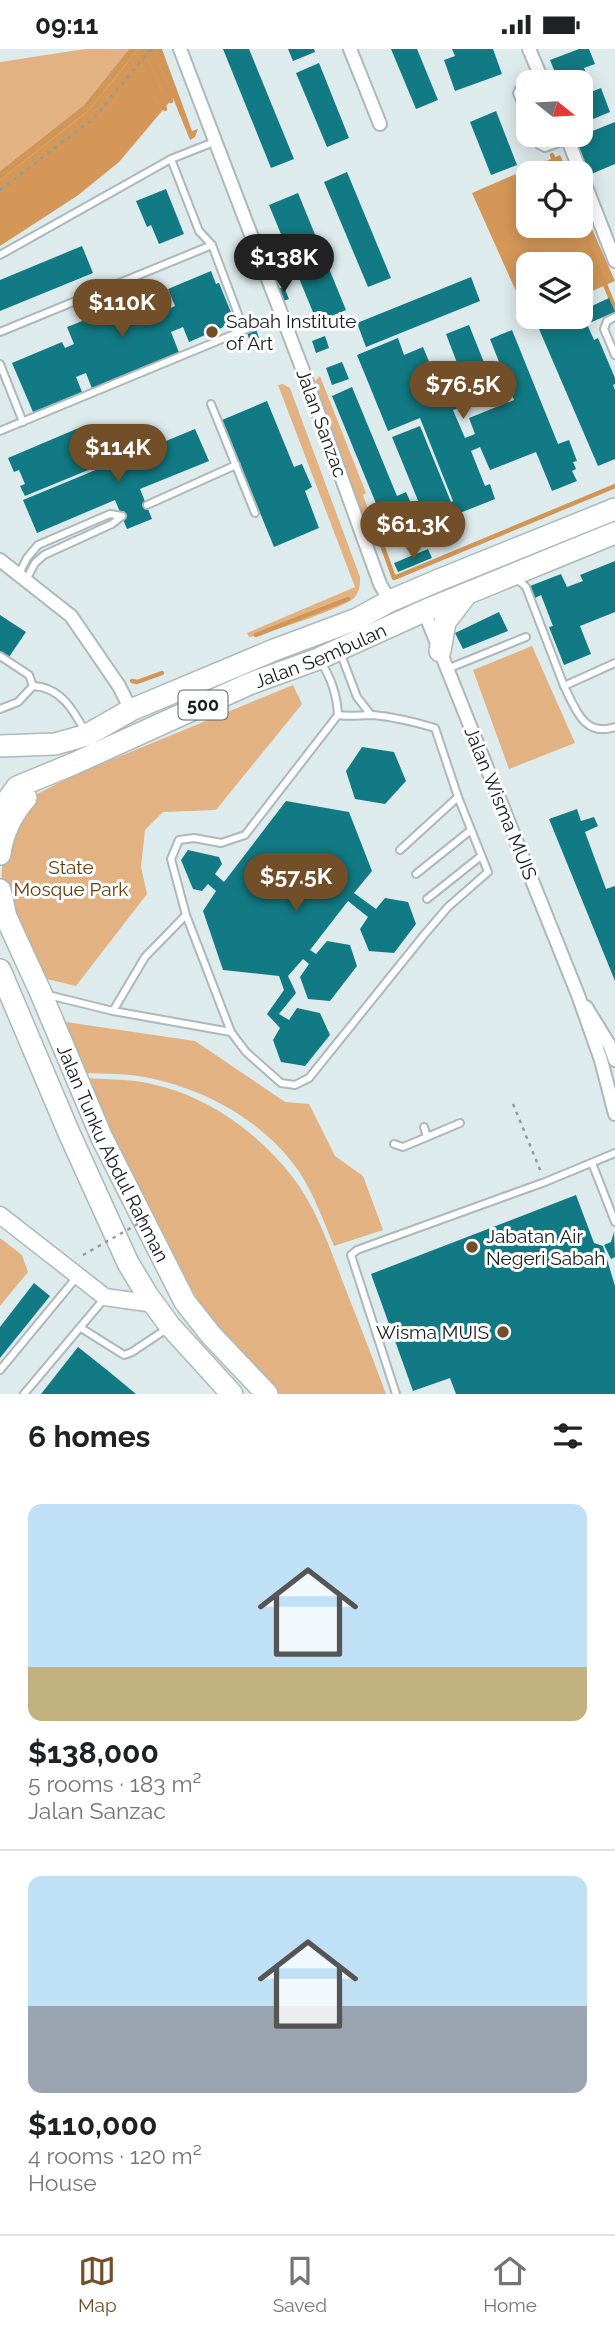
<!DOCTYPE html>
<meta charset="utf-8">
<style>
:root{--surface:#fff;--page:#f6f6f6;--text:#202124;--muted:#757577;--line:#e0e0e0;--accent:#724f28}
body{margin:0;font-family:Raleway,sans-serif;background:var(--page);color:var(--text);height:100vh;display:flex;flex-direction:column;font-size:26px;white-space:nowrap}
*{box-sizing:border-box;margin:0}
p{font-size:23px;color:var(--muted)}
.icon{flex:none;width:38px;height:38px;fill:none;stroke:currentColor;stroke-width:2;stroke-linecap:round;stroke-linejoin:round}
.map{position:relative;height:1345px;overflow:hidden}
.sheet{display:flex;flex-direction:column;background:var(--surface);flex:1}
.sheet>*{flex:none}
.needle{width:46px;rotate:108deg}
.tools{position:absolute;left:516px;top:21px;display:grid;gap:14px}
.tools a{display:grid;place-items:center;width:77px;height:77px;border-radius:14px;background:var(--surface);box-shadow:0 4px 18px #0003;font-size:35px}
.price{position:absolute;translate:-50% -60px;padding:0 16px;border-radius:24px;background:var(--accent);color:#fff;font-size:23px;line-height:46px;filter:drop-shadow(0 2px 4px #0008)}
.price::after{content:'';position:absolute;left:50%;top:42px;width:21px;height:16px;margin-left:-10px;background:inherit;clip-path:polygon(0 0,100% 0,50% 100%)}
.price.selected{background:#222;color:#fff}
ul{padding:0;list-style:none}
li{display:grid;align-content:center;gap:14px;height:371px;padding:0 28px}
li+li{border-top:2px solid var(--line)}
li span{display:grid;place-items:center;height:217px;border-radius:14px;color:#555}
li>.icon{margin-inline-start:auto}
span .icon{width:126px;height:126px;fill:#fffc;stroke-width:1}
li b{font-size:30px}
h2{display:flex;justify-content:space-between;align-items:center;height:84px;padding:0 28px;font-size:30px}
.status{display:flex;justify-content:space-between;align-items:center;height:49px;padding:0 35px;background:var(--surface);direction:ltr}
.status svg{height:19px;fill:currentColor}
.tabs{display:flex;justify-content:space-around;align-items:center;height:98px;border-top:2px solid var(--line);background:var(--surface);font-size:19px;color:var(--muted)}
.tabs a{display:grid;justify-items:center;gap:4px}
.tabs .selected{color:var(--accent)}
.map>svg:first-child{display:block}
.green{fill:#e3b282}
.forest{fill:#d49758}
.water{fill:#d19555}
.lines{fill:none;stroke-linecap:round;stroke-linejoin:round}
.stream{stroke:#d19555;stroke-width:4.5}
.building{fill:#127a84}
.service-casing{stroke:#acb8ba;stroke-width:10}
.minor-casing{stroke:#acb8ba;stroke-width:16}
.tertiary-casing{stroke:#acb8ba;stroke-width:19}
.primary-casing{stroke:#acb8ba;stroke-width:24}
.path{stroke:#929c9d;stroke-width:2.5;stroke-dasharray:3.5 5;stroke-linecap:butt}
.service{stroke:#fff;stroke-width:6}
.minor{stroke:#fff;stroke-width:12}
.tertiary{stroke:#fff;stroke-width:16}
.primary{stroke:#fff;stroke-width:21}
.path-bridge{stroke:#929c9d;stroke-width:2.5;stroke-dasharray:3.5 5;stroke-linecap:butt}
.poi-dot{fill:#724f28;stroke:#fff;stroke-width:2.5}
.labels{text-anchor:middle;stroke-width:6;stroke-linejoin:round;paint-order:stroke}
.shield{fill:#fff;stroke:#5d6060;stroke-width:2}
.shield-label{font-size:18px;font-weight:bold;fill:#171c1c}
.poi-label{font-size:19px;fill:#171c1c;stroke:#fff;text-anchor:start}
.street-label{font-size:19px;fill:#171c1c;stroke:#fff}
.park-label{font-size:19px;fill:#643c09;stroke:#fff}
</style>
<div class="status"><b>09:11</b><svg viewBox="0 0 49 12"><path d="M0 12V9h3v3zM5 12V6h3v6zM10 12V3h3v9zM15 12V0h3v12zM26 1h20v11H26zM47 4h2v5h-2z"/></svg></div>
<div class="map">
<svg width="615" height="1345" viewBox="0 0 615 1345">
<rect width="100%" height="100%" fill="#deebed"/>
<!-- green -->
<g class="green">
<path d="M85 0H129L84 56 0 122V13Z"/>
<path d="M320 327 366 444 363 446 377 485 375 486 369 483 315 337 316 331Z"/>
<path d="M283 335 290 339 360 528C360 536 360 543 354 549 344 559 266 585 249 588L247 584 355 538 278 336Z"/>
<path d="M532 597 575 694 509 720 473 621Z"/>
<path d="M293 636 302 655 216 761 163 763 145 781 141 818 147 845 76 937 30 926 1 850 3 784 20 754 72 727Z"/>
<path d="M59 972 195 992 285 1053 309 1055 335 1107 363 1127 383 1181 334 1197C324 1173 314 1146 300 1124 264 1071 201 1037 138 1027 119 1024 99 1025 79 1024Z"/>
<path d="M82 1029C100 1030 118 1030 135 1032 197 1040 253 1078 291 1126 315 1156 329 1196 342 1231 357 1269 372 1307 386 1345H274L227 1298 145 1164Z"/>
<path d="M0 1189 22 1206 28 1223 0 1257Z"/>
</g>
<!-- forest -->
<g class="forest">
<path d="M138 0H162L192 82 198 80 195 88 190 91 173 49 119 113 77 147 0 197V131L88 62Z"/>
<path d="M560 106 568 124H528V177H581V155L615 232 581 247V215H528V268H530L528 269 472 144Z"/>
</g>
<!-- water -->
<path class="water" d="M129 0H138L88 62 0 131V122L84 56Z"/>
<g class="lines">
<!-- stream -->
<g class="stream">
<path d="M140 0 165 60"/>
<path d="M148 0 171 52"/>
<path d="M159 0 182 65"/>
<path d="M524 41 528 52"/>
<path d="M543 86 546 92"/>
<path d="M552 106 559 124"/>
<path d="M581 177 615 260"/>
<path d="M382 496 394 529 615 437"/>
<path d="M256 586 348 550"/>
<path d="M132 632 137 633 162 624"/>
</g>
</g>
<!-- building -->
<g class="building">
<path d="M223 0H249L294 110 271 119Z"/>
<path d="M288 0H314L315 3 293 12Z"/>
<path d="M391 0H417L438 51 416 60Z"/>
<path d="M452 0H493L502 25 455 42 444 11 455 7Z"/>
<path d="M579 0H589L595 15 584 19 588 29 577 33H559L550 11Z"/>
<path d="M319 14 349 89 327 98 296 24Z"/>
<path d="M601 39 610 63 581 75V47Z"/>
<path d="M496 62 517 116 491 126 470 73Z"/>
<path d="M615 73V115L589 126 575 89Z"/>
<path d="M347 123 391 229 368 238 324 133Z"/>
<path d="M166 140 184 185 159 195 151 176 147 178 136 152Z"/>
<path d="M298 144 346 261 317 273 269 156Z"/>
<path d="M82 197 93 224 0 262V231Z"/>
<path d="M211 222 216 235 219 234 235 273 189 293 183 278 171 283 180 306 93 342 86 324 76 328 82 343 33 363 12 314 62 293 65 299 74 295 67 278 85 271 79 257 132 236 137 248 153 241 162 263 175 257 168 240Z"/>
<path d="M471 228 480 252 366 298 357 274Z"/>
<path d="M284 238 289 250 283 252 278 240Z"/>
<path d="M609 249 615 263 587 275 594 291 598 289 615 329V335L613 336 615 341V410L598 417 539 280 567 268H581V262Z"/>
<path d="M469 276 497 346 453 361 465 389 475 385 469 369 514 351 490 290 512 281 558 395 569 391 577 412 573 413 576 420 572 422 577 432 552 442 536 403 490 421 480 398 471 402 485 437 490 435 495 450 450 468 448 462 426 471 392 388 420 377 451 453 453 452 420 369 388 382 357 306 398 289 404 306 423 298 441 341 464 332 446 285Z"/>
<path d="M256 280 259 289 250 293 247 283Z"/>
<path d="M325 287 329 299 316 304 312 292Z"/>
<path d="M342 313 349 330 332 336 326 319Z"/>
<path d="M352 338 397 447 406 443 410 452 401 456 405 466 384 474 332 347Z"/>
<path d="M267 352 294 418 302 415 312 438 305 442 319 479 274 498 222 371Z"/>
<path d="M81 378 88 394 83 396 88 409 94 407 98 417 25 447 20 437 25 435 19 421 14 423 8 409Z"/>
<path d="M195 380 209 412 140 440 152 470 127 480 115 451 37 484 23 451Z"/>
<path d="M428 500 432 509 398 523 394 514Z"/>
<path d="M615 512V563L580 577 591 605 564 616 549 578 553 577 541 546 535 549 530 537 561 525 567 538 583 532 580 526Z"/>
<path d="M499 563 508 582 463 600 455 584Z"/>
<path d="M0 566 26 583 9 608 0 603Z"/>
<path d="M362 698 394 703 406 732 385 755 355 750 346 722Z"/>
<path d="M286 752 349 763 372 822 354 844 376 860 385 849 408 853 416 875 394 904 369 902 360 880 368 868 348 852 310 901 316 905 327 892 350 896 357 917 330 952 308 950 300 928 309 915 303 910 288 927 296 944 279 965 289 971 297 959 320 964 330 986 305 1017 281 1013 273 991 280 979 267 965 284 941 279 927 223 921 203 862 216 842 208 835 202 842 193 840 181 811 188 801 219 808 222 815 215 825 224 833Z"/>
<path d="M577 760 581 772 594 768 598 777 585 783 606 840 615 837V932L549 770Z"/>
<path d="M576 1146 594 1194 603 1197 615 1237V1345H456L450 1329 413 1342 371 1225Z"/>
<path d="M614 1183 615 1208 611 1210 604 1196 611 1193Z"/>
<path d="M34 1234 50 1247 0 1309V1278Z"/>
<path d="M78 1298 107 1321 136 1345H41Z"/>
</g>
<g class="lines">
<!-- service casing -->
<g class="service-casing">
<g id="service">
<path d="M528 37 519 40 517 44 528 72"/>
<path d="M535 86 539 96 545 99 568 91"/>
<path d="M171 110 199 182 212 196 244 281"/>
<path d="M0 206 171 110 214 93"/>
<path d="M615 268 607 272 604 280 615 306"/>
<path d="M0 283 212 196"/>
<path d="M0 315 23 373"/>
<path d="M211 355 255 464"/>
<path d="M0 382 244 281 281 268"/>
<path d="M147 456 236 416"/>
<path d="M19 525 27 509 38 496 110 465 122 467"/>
<path d="M517 530 526 538 564 637 615 614"/>
<path d="M26 531 35 514 44 506 112 475 122 467"/>
<path d="M340 603 357 648 371 666"/>
<path d="M0 607 29 626 33 637"/>
<path d="M447 620 526 588"/>
<path d="M564 637C575 659 584 689 615 678"/>
<path d="M0 660 18 653 33 637C61 638 74 662 86 684"/>
<path d="M400 801 458 748"/>
<path d="M416 825 471 781"/>
<path d="M427 850 481 807"/>
<path d="M48 946 113 962 231 983 246 1003 281 1034 295 1036 309 1029 424 886 448 858 488 823 458 748 435 679C415 673 394 668 373 666 361 666 350 668 338 666"/>
<path d="M113 962 145 908 186 866"/>
<path d="M231 983 186 866 171 810 179 791 194 789 221 794 245 786 338 666C337 647 331 628 320 612"/>
<path d="M427 1088 460 1074"/>
<path d="M394 1095 403 1098 427 1088 424 1078"/>
<path d="M592 1114 615 1173"/>
<path d="M81 1279 124 1306 132 1303 168 1279"/>
<path d="M0 1321 76 1229"/>
<path d="M24 1345 104 1250"/>
<path d="M396 1345 351 1206 357 1201 545 1133 615 1104"/>
</g>
</g>
<!-- minor casing -->
<g class="minor-casing">
<g id="minor">
<path d="M180 0 302 319 380 535 390 552"/>
<path d="M350 0 380 75"/>
<path d="M529 0 543 33"/>
<path d="M566 86 581 124"/>
<path d="M581 125 615 212"/>
<path d="M0 511 71 567 119 637 131 661"/>
<path d="M424 562 578 946 601 1011 615 1065"/>
<path d="M586 958 610 997 615 1011"/>
</g>
</g>
<!-- tertiary casing -->
<g class="tertiary-casing">
<path id="tertiary" d="M0 1166 105 1248 154 1255"/>
</g>
<!-- primary casing -->
<g class="primary-casing">
<g id="primary">
<path d="M440 602 445 573 465 547"/>
<path d="M0 697 55 695 87 686 131 661 274 601 357 570 390 552 439 531 615 460"/>
<path id="s1" d="M0 762 17 738 73 715 249 635 318 610 424 562 615 484"/>
<path d="M0 805C2 785 13 763 26 749"/>
<path id="s2" d="M0 841 6 868 40 942 102 1089 185 1253 211 1286 267 1345"/>
<path d="M0 921 69 1084 128 1214 148 1247 170 1277 232 1345"/>
</g>
</g>
<!-- path -->
<g class="path">
<path d="M0 141 94 69 151 0"/>
<path d="M513 1055 541 1123"/>
</g>
<!-- service -->
<use href="#service" class="service"/>
<!-- minor -->
<use href="#minor" class="minor"/>
<!-- tertiary -->
<use href="#tertiary" class="tertiary"/>
<!-- primary -->
<use href="#primary" class="primary"/>
<!-- path-bridge -->
<path class="path-bridge" d="M83 1206 150 1168"/>
</g>
<!-- markers -->
<g class="poi-dot">
<circle cx="212" cy="283" r="7"/>
<circle cx="472" cy="1198" r="7"/>
<circle cx="503" cy="1283" r="7"/>
</g>
<g class="labels">
<!-- shield labels -->
<rect class="shield" x="178.5" y="641.5" width="49" height="29" rx="5"/>
<g class="shield-label">
<text x="203" y="662">500</text>
</g>
<!-- poi labels -->
<g class="poi-label">
<text x="226" y="279">Sabah Institute<tspan x="226" dy="22">of Art</tspan></text>
<text x="486" y="1194">Jabatan Air<tspan x="486" dy="22">Negeri Sabah</tspan></text>
<text x="489" y="1290" text-anchor="end">Wisma MUIS</text>
</g>
<!-- street labels -->
<g class="street-label">
<text transform="translate(322 374) rotate(70)" y="7">Jalan Sanzac</text>
<text dy="7" stroke="none"><textPath href="#s1" startOffset="360">Jalan Sembulan</textPath></text>
<text transform="translate(501 754) rotate(68)" y="7">Jalan Wisma MUIS</text>
<text dy="7" stroke="none"><textPath href="#s2" startOffset="287">Jalan Tunku Abdul Rahman</textPath></text>
</g>
<!-- park labels -->
<g class="park-label">
<text x="71" y="825">State<tspan x="71" dy="22">Mosque Park</tspan></text>
</g>
</g>
</svg>
<div class="tools">
<a><svg class="needle" viewBox="-14 -14 28 28"><path d="M0-13l5 13h-10z" fill="#e53935"/><path d="M0 13l5-13h-10z" fill="#757577"/></svg></a>
<a><svg class="icon" aria-label="locate" viewBox="0 0 24 24"><circle cx="12" cy="12" r="6"/><path d="M12 2v4M12 18v4M2 12h4M18 12h4"/></svg></a>
<a><svg class="icon" aria-label="layers" viewBox="0 0 24 24"><path d="M12 4l9 5-9 5-9-5zM3 14l9 5 9-5"/></svg></a>
</div>
<b class="price selected" style="left:284px;top:245px">$138K</b>
<b class="price" style="left:122px;top:290px">$110K</b>
<b class="price" style="left:463px;top:372px">$76.5K</b>
<b class="price" style="left:118px;top:435px">$114K</b>
<b class="price" style="left:413px;top:512px">$61.3K</b>
<b class="price" style="left:296px;top:864px">$57.5K</b>
</div>
<section class="sheet">
<h2>6 homes<svg class="icon" aria-label="filters" viewBox="0 0 24 24"><path d="M4 7h16M4 17h16"/><circle cx="9" cy="7" r="2"/><circle cx="15" cy="17" r="2"/></svg></h2>
<ul>
<li><span style="background:linear-gradient(#bfe0f5 75%,#c2b280 0)"><svg class="icon" aria-label="home" viewBox="0 0 24 24"><path d="M3 11l9-7 9 7M6 9v11h12V9"/></svg></span><div><b>$138,000</b><p>5 rooms · 183 m²</p><p>Jalan Sanzac</p></div></li>
<li><span style="background:linear-gradient(#bfe0f5 60%,#9aa5b1 0)"><svg class="icon" aria-label="home" viewBox="0 0 24 24"><path d="M3 11l9-7 9 7M6 9v11h12V9"/></svg></span><div><b>$110,000</b><p>4 rooms · 120 m²</p><p>House</p></div></li>
</ul>
</section>
<nav class="tabs">
<a class="selected"><svg class="icon" aria-label="map" viewBox="0 0 24 24"><path d="M3 6l6-2 6 2 6-2v14l-6 2-6-2-6 2zM9 4v14M15 6v14"/></svg>Map</a>
<a><svg class="icon" aria-label="saved" viewBox="0 0 24 24"><path d="M7 4h10v16l-5-4-5 4z"/></svg>Saved</a>
<a><svg class="icon" aria-label="home" viewBox="0 0 24 24"><path d="M3 11l9-7 9 7M6 9v11h12V9"/></svg>Home</a>
</nav>
